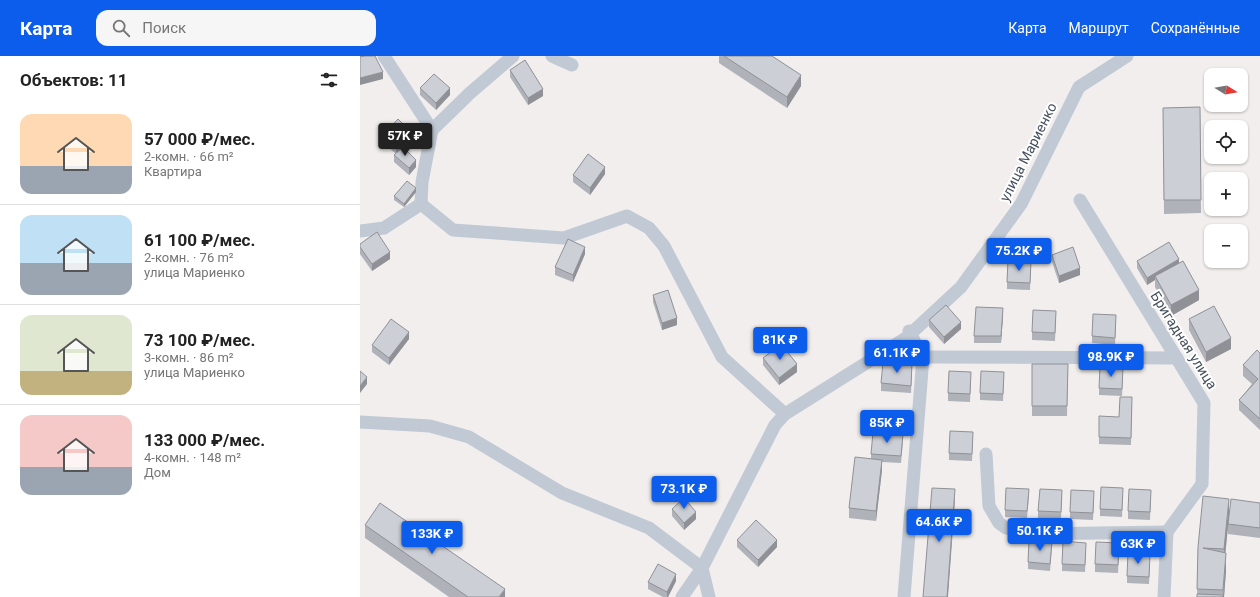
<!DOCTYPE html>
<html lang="ru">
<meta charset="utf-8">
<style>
:root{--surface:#fff;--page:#f6f6f6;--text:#222;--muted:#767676;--line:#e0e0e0;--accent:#0c5dec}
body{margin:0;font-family:Roboto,sans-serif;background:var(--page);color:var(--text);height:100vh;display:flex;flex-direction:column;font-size:15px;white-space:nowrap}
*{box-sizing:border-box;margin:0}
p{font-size:13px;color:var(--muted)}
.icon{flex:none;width:22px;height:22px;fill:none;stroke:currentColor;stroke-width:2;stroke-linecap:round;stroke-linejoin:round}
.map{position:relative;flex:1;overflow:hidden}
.drawer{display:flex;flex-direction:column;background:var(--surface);width:360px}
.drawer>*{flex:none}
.needle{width:26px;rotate:101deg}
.buttons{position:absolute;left:844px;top:12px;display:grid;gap:8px}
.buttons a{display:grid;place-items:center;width:44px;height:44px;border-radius:8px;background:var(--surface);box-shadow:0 1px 3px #0004;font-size:20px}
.price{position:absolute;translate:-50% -34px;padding:0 9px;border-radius:4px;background:var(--accent);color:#fff;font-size:13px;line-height:26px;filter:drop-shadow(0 1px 2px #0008)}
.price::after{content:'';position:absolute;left:50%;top:24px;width:12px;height:9px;margin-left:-6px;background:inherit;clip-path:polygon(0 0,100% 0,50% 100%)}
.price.on{background:#222;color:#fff}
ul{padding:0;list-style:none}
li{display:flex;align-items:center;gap:12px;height:100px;padding:0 20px}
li+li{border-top:1px solid var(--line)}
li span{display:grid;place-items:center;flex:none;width:112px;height:80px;border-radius:12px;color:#555}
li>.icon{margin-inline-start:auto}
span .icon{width:48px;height:48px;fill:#fffc;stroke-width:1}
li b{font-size:17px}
h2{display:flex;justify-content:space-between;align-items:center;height:48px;padding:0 20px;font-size:17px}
header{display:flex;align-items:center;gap:24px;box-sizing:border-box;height:56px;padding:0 20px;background:var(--accent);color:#fff}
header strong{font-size:19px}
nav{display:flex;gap:22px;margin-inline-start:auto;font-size:14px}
.search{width:280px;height:36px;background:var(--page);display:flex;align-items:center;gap:10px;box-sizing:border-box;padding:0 14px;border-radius:12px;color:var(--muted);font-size:15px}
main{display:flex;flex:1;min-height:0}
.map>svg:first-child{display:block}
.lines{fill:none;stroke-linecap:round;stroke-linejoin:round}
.street{stroke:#c0c9d4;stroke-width:13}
.wall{fill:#afb2b8}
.shaded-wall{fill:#8f9196}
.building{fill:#cccfd6;stroke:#8f9196}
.labels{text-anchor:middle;stroke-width:4;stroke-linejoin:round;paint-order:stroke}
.street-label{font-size:14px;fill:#454f5c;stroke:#fff}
</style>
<header>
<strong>Карта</strong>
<div class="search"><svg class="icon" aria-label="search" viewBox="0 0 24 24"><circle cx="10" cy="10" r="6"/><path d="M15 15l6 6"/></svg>Поиск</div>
<nav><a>Карта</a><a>Маршрут</a><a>Сохранённые</a></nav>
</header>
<main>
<section class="drawer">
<h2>Объектов: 11<svg class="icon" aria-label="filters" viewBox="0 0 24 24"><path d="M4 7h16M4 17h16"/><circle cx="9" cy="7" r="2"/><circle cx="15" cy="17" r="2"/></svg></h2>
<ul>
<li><span style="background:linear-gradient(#ffd9b3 65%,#9aa5b1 0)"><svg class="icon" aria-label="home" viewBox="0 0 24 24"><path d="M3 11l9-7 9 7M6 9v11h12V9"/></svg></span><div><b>57 000 ₽/мес.</b><p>2-комн. · 66 m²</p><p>Квартира</p></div></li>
<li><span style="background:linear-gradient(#bfe0f5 60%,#9aa5b1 0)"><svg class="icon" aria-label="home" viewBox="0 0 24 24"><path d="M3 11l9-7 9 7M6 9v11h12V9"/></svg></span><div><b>61 100 ₽/мес.</b><p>2-комн. · 76 m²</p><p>улица Мариенко</p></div></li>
<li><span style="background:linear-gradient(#dfe7d0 70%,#c2b280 0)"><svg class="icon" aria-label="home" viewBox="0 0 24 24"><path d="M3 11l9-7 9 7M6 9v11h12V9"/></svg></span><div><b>73 100 ₽/мес.</b><p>3-комн. · 86 m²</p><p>улица Мариенко</p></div></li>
<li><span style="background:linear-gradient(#f6c9c9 65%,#9aa5b1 0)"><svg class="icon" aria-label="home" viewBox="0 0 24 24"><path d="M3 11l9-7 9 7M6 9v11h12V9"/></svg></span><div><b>133 000 ₽/мес.</b><p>4-комн. · 148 m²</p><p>Дом</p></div></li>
</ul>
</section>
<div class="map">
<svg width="900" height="541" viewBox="0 0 900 541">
<rect width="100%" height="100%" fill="#f1eeed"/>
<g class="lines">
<!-- street -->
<g class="street">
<path d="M24 0 72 74"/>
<path d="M192 0 212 9"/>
<path d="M720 144 844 347 842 428 807 476 804 541"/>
<path d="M61 148 93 174 204 182 267 160 289 172 304 190 362 301 425 358"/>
<path d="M61 148 62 126 72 74 110 37 153 0"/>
<path d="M0 175 24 172 61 148"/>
<path d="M563 301 817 302"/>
<path d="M0 366 70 370 109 381 202 437 289 472 342 512"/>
<path d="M626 398 629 450 639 467 646 472 671 478 807 476"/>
<path d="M342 512 349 541"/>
<path d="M322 541 342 512 415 369 425 358 546 282 601 231 661 148 719 31 767 0"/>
<path d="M544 541 563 301 549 275"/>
</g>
</g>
<!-- wall -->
<g class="wall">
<path d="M359 0H412L441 30 427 52 359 7Z"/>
<path d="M150 14 183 40 168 49 150 21Z"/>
<path d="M60 32 90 39 76 54 60 39Z"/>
<path d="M840 51 841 157 804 158 803 52Z"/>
<path d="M23 79 51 83 43 92 56 111 49 119 34 106V99L36 98 23 86Z"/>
<path d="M245 118 230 139 213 126V119Z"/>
<path d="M56 136 44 151 34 144V140Z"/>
<path d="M0 188 30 203 12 215 0 198Z"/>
<path d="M225 198 213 226 195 219V211Z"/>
<path d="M692 199 720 219 699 227 692 206Z"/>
<path d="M777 205 819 207 839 244 811 260 795 231V224L787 229 777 212Z"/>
<path d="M671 212 670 234 647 233V226Z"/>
<path d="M293 239 317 269 302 274 293 246Z"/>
<path d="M643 259 641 287H614V280Z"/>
<path d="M696 262 695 285 672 284V276Z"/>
<path d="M829 263 871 293 846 306 829 274Z"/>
<path d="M569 264 601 273 584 288 569 271Z"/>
<path d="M756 266 755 289 732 287V280Z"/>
<path d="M49 283 29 309 12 296V289Z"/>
<path d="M900 297V374L879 354V344L892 328 883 320V309Z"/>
<path d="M403 302 437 316 419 329 403 309Z"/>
<path d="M672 308H708L707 360H672Z"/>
<path d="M552 315 551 337 521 335V327Z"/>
<path d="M763 318 762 340 739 339V332Z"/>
<path d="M644 323 643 345 620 344V337Z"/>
<path d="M611 324 610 346 588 345V337Z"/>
<path d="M772 349 771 389 739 388V381Z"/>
<path d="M613 383 612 405 589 404V397Z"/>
<path d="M543 385 541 407 522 406V414L516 465 489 462V452L511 403V398Z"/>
<path d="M763 439 762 461 740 460V453Z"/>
<path d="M669 440 667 462 645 461V454Z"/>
<path d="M702 441 701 463 678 462V455Z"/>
<path d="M734 442 733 464 710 463V456Z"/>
<path d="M791 442 790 464 768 463V455Z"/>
<path d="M900 447V482L868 478V469L865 497 866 515 864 541H837L838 491 869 462Z"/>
<path d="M312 453 336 463 324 474 312 460Z"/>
<path d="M5 469 145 541H89L5 482Z"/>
<path d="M377 484 417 491 398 511 377 491Z"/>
<path d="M692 492 690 515 668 513V506Z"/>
<path d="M726 494 725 516 702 515V508Z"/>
<path d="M759 495 758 517 735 516V508Z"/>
<path d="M790 506 789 528 767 527V520Z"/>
<path d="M316 525 308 541H303L288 533V526Z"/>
</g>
<!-- shaded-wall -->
<g class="shaded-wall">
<path d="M23 16V23L0 29V22Z"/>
<path d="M441 19V30L427 52V41Z"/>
<path d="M90 32V39L76 54V47Z"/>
<path d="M183 33V40L168 49V42Z"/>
<path d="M51 76V83L36 99V91Z"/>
<path d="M56 104V111L49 119V112Z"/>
<path d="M245 111V118L230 139V132Z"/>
<path d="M56 132V136L44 151V148Z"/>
<path d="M225 191V198L213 226V219Z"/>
<path d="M30 196V203L12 215V208Z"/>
<path d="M819 203V210L795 220V224L787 229V222Z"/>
<path d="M720 212V219L699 227V220Z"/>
<path d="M839 234V244L811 260V249Z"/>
<path d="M643 252V259L641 287V280Z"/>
<path d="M317 262V269L302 274V267Z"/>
<path d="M601 266V273L584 288V281Z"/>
<path d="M49 276V283L29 309V302Z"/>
<path d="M871 282V293L846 306V296Z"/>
<path d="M437 308V316L419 329V322Z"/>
<path d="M7 321V328L0 337V330Z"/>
<path d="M522 404V414L516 465V455Z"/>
<path d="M595 433V444L588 541H587Z"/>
<path d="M869 443V461L864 511V493Z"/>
<path d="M336 456V463L324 474V467Z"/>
<path d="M417 484V491L398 511V504Z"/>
<path d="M866 497V515L864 541H863Z"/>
<path d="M316 518V525L308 541H307V536Z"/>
<path d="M145 533V541H139Z"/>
</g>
<!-- building -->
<g class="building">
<path d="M0 0V1L5 0H15L23 16 0 22Z"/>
<path d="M364 0H412L441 19 427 41Z"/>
<path d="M165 4 183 33 168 42 150 14Z"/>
<path d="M74 18 90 32 76 47 60 32Z"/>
<path d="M840 51 841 144H804L803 52Z"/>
<path d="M38 63 51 76 36 91 23 79Z"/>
<path d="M43 91 56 104 49 112 34 99Z"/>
<path d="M228 98 245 111 230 132 213 119Z"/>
<path d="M47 125 56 132 44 148 34 140Z"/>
<path d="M17 176 30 196 12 208 0 191V188Z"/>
<path d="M208 183 225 191 213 219 195 211Z"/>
<path d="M809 186 819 203 787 222 777 205Z"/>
<path d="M713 191 720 212 699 220 692 199Z"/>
<path d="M648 204 671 205 670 227 647 226Z"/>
<path d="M823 205 839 234 811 249 795 220Z"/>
<path d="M308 234 317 262 302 267 293 239Z"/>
<path d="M586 249 601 266 584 281 569 264Z"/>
<path d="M854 250 871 282 846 296 829 263Z"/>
<path d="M616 251 643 252 641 280H614Z"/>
<path d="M673 254 696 255 695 277 672 276Z"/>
<path d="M733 258 756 259 755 282 732 280Z"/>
<path d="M31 263 49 276 29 302 12 289Z"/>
<path d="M421 288 437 308 419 322 403 302Z"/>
<path d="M897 294 900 297V363L879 344 898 323 883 309Z"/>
<path d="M523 306 552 307 551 330 521 327Z"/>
<path d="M672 308H708L707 350H672Z"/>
<path d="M740 310 763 311 762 333 739 332Z"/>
<path d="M0 315 7 321 0 330Z"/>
<path d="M589 315 611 316 610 338 588 337Z"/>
<path d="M621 315 644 316 643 338 620 337Z"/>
<path d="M760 341H772L771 382 739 381V360L759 361Z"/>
<path d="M590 375 613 376 612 398 589 397Z"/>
<path d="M513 376 543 378 541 400 511 398Z"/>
<path d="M495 401 522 404 516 455 489 452Z"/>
<path d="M741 431 763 432 762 454 740 453Z"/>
<path d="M572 432 595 433 587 541H563Z"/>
<path d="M646 432 669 433 667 455 645 454Z"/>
<path d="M680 433 702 434 701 456 678 455Z"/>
<path d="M769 433 791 434 790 456 768 455Z"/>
<path d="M711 434 734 435 733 457 710 456Z"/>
<path d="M843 440 869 443 864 493 843 492 866 497 863 534 837 533 838 491Z"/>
<path d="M324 442 336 456 324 467 312 453Z"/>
<path d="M871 443 900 447V472L868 468Z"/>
<path d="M20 447 145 533 139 541H108L5 469Z"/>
<path d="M396 464 417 484 398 504 377 484Z"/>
<path d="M669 484 692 485 690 508 668 506Z"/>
<path d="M703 485 726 487 725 509 702 508Z"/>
<path d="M736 486 759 487 758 509 735 508Z"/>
<path d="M768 497 790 499 789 521 767 520Z"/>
<path d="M298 508 316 518 307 536 288 526Z"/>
<path d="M837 538 863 539V541H837Z"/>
</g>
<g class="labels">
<!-- street labels -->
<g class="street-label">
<text transform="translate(668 96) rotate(-63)" y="5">улица Мариенко</text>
<text transform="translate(824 284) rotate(58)" y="5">Бригадная улица</text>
</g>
</g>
</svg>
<div class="buttons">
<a><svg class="needle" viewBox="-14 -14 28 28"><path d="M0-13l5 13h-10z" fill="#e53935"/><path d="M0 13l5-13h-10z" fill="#767676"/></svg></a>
<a><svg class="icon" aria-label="locate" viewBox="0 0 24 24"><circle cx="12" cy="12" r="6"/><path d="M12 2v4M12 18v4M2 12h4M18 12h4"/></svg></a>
<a>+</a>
<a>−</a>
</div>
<b class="price on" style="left:45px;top:101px">57K ₽</b>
<b class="price" style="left:659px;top:216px">75.2K ₽</b>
<b class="price" style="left:420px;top:305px">81K ₽</b>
<b class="price" style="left:537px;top:318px">61.1K ₽</b>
<b class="price" style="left:751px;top:322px">98.9K ₽</b>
<b class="price" style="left:527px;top:388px">85K ₽</b>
<b class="price" style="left:324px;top:454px">73.1K ₽</b>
<b class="price" style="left:579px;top:487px">64.6K ₽</b>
<b class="price" style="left:680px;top:496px">50.1K ₽</b>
<b class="price" style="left:72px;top:499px">133K ₽</b>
<b class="price" style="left:778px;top:509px">63K ₽</b>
</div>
</main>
